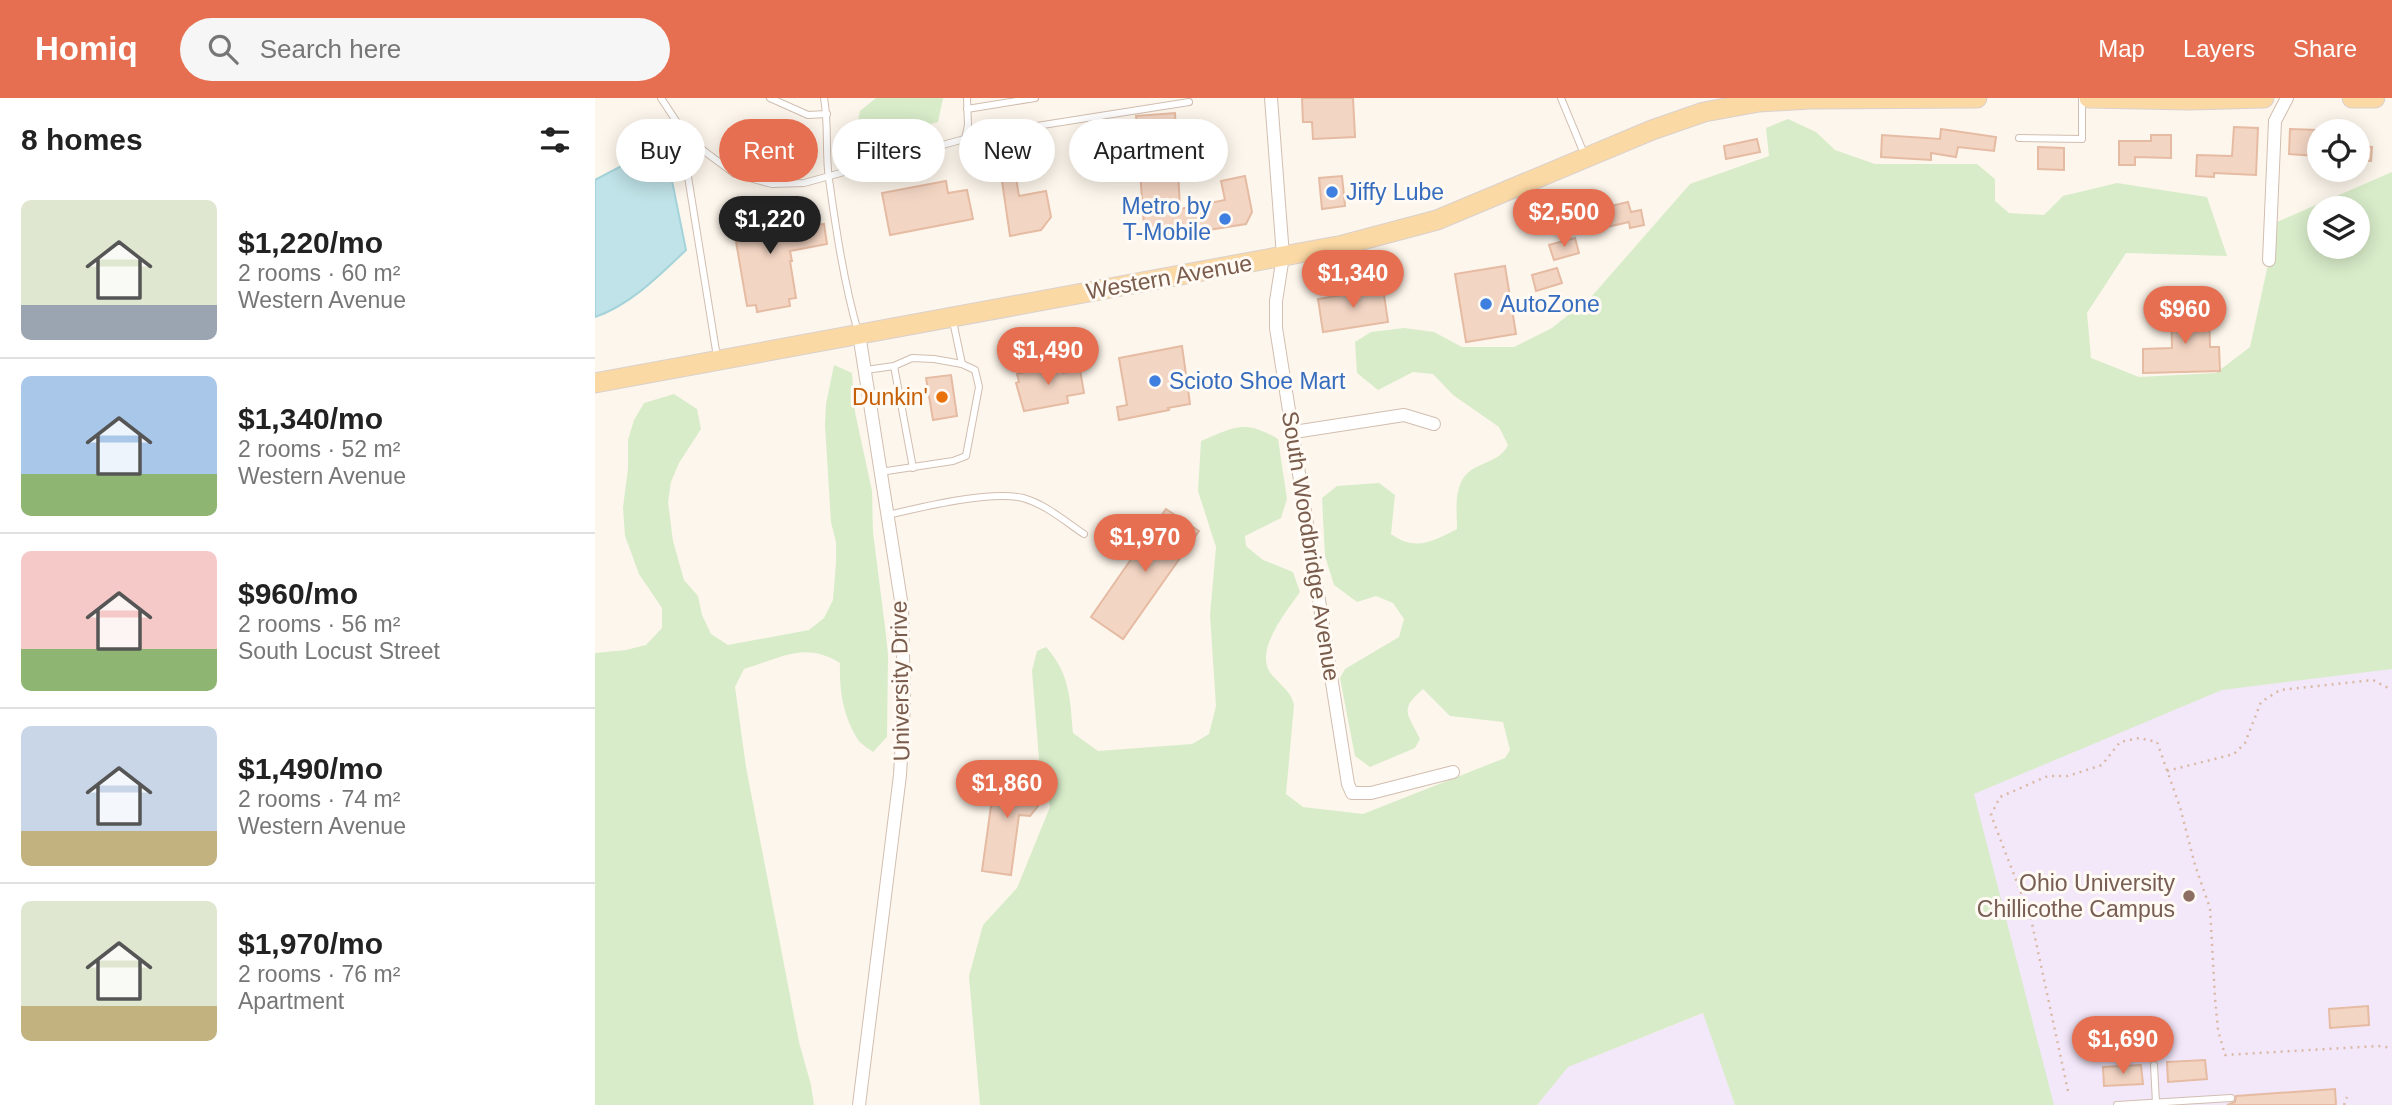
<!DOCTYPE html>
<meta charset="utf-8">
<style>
:root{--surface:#fff;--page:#f6f6f6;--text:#222;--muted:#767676;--line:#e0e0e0;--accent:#e76f51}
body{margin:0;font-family:Arial,sans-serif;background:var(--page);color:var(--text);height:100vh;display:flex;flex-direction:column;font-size:26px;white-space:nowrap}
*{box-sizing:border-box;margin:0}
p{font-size:23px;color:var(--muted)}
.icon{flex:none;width:38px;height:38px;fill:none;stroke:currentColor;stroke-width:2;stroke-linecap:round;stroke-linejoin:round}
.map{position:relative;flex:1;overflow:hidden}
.drawer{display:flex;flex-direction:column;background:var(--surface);width:595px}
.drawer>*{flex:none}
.banner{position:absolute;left:21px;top:21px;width:665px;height:63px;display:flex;gap:14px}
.buttons{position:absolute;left:1712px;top:21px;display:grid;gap:14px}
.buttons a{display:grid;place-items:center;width:63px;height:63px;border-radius:50%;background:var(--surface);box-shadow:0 4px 18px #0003;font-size:35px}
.price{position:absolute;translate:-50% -60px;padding:0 16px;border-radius:24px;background:var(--accent);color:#fff;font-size:23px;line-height:46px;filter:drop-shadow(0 2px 4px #0008)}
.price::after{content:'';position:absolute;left:50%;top:42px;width:21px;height:16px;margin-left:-10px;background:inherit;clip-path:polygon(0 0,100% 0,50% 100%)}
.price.on{background:#222;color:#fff}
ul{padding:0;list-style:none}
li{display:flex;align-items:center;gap:21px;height:175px;padding:0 21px}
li+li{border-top:2px solid var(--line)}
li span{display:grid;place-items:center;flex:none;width:196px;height:140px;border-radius:10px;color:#555}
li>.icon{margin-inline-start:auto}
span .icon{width:84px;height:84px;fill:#fffc;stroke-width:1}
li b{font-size:30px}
h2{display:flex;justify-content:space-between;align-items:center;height:84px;padding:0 21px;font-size:30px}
.chip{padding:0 24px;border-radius:32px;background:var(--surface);box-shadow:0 4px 18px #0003;font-size:24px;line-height:63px}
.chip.on{background:var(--accent);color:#fff}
header{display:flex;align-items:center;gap:42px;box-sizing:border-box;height:98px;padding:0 35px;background:var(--accent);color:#fff}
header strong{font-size:33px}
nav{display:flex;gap:38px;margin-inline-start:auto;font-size:24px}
.search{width:490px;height:63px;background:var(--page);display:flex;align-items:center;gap:18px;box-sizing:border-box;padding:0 24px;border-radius:38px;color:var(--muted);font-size:26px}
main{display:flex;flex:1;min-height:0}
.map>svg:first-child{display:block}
.education{fill:#f3e8fa}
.green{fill:#d8ecc9;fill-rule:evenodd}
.water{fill:#bfe3e8;stroke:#a5d3da;stroke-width:2}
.building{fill:#f3d5c3;stroke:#e6bba3;stroke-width:2}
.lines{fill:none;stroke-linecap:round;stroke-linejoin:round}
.lane-casing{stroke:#d1beb0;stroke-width:8}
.street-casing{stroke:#d1beb0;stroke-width:14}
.primary-casing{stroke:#dad1cd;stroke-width:21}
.path{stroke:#d9b8a5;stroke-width:2.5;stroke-dasharray:2 5;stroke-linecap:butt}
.lane{stroke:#fff;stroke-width:6}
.street{stroke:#fff;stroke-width:12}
.primary{stroke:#fbd9a5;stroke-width:19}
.shop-dot{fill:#3f7fe0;stroke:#fffaf3;stroke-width:2.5}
.food-dot{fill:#e8710a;stroke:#fffaf3;stroke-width:2.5}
.education-dot{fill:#8d6e63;stroke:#fffaf3;stroke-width:2.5}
.labels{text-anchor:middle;stroke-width:6;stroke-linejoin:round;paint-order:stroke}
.shop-label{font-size:23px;fill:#366cbe;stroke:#fffaf3;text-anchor:start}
.street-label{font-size:23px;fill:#7a5c4d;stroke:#fffaf3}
.food-label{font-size:23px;fill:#c56008;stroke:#fffaf3;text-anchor:end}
.education-label{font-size:23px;fill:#785e54;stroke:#fffaf3;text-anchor:end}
</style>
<header>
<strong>Homiq</strong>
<div class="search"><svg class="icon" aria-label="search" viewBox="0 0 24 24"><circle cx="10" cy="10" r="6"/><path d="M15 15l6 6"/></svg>Search here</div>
<nav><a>Map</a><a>Layers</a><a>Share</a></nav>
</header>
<main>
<section class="drawer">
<h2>8 homes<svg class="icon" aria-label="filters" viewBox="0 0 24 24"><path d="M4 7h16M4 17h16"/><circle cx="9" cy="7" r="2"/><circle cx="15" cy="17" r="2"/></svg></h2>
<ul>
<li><span style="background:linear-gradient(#dfe7d0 75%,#9aa5b1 0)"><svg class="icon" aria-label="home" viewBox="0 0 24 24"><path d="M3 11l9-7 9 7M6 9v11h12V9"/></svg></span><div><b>$1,220/mo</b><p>2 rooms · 60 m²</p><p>Western Avenue</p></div></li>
<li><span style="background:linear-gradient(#a9c7e8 70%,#8fb573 0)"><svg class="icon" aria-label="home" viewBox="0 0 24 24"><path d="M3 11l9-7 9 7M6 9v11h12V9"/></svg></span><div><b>$1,340/mo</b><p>2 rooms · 52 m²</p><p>Western Avenue</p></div></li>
<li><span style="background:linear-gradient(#f6c9c9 70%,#8fb573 0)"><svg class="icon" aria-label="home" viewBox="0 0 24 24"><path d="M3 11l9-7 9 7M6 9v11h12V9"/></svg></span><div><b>$960/mo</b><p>2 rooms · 56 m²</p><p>South Locust Street</p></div></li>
<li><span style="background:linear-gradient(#c9d6e8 75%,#c2b280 0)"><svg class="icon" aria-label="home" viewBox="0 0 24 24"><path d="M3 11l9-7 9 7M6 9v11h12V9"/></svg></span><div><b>$1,490/mo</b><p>2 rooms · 74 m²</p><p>Western Avenue</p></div></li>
<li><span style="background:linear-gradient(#dfe7d0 75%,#c2b280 0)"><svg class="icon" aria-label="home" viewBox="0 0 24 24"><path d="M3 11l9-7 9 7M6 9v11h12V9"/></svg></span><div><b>$1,970/mo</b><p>2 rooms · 76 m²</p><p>Apartment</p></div></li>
</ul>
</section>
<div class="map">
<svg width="1797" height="1007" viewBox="0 0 1797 1007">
<rect width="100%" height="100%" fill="#fdf6ec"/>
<!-- education -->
<g class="education">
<path d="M1797 567V1007H1388L1364 688 1619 582Z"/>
<path d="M1109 915 1140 1007H942L972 969Z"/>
</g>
<!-- green -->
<g class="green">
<path d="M281 0H348L343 24 279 41 261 32 265 13Z"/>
<path d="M1193 21 1221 34 1240 52 1280 66H1382L1400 81V103L1414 115 1449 117 1468 98 1522 85 1612 99 1632 158 1531 155 1492 215 1496 260 1544 279 1621 275 1655 249 1674 162 1675 127 1797 74V571L1627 592 1379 696 1459 1007H1140L1108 915 973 969 942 1007H385L374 878 388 827 422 790 455 709 444 661 437 573 442 553 451 549C475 576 475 600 478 635L503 653 597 646 614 636 621 608 615 517 621 449 603 393 606 343C640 329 649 321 683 341L692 401 686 420 650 438 651 448 668 462 698 474 705 494C692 513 657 554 677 577 686 588 696 593 699 607L691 696 708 709 768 716 910 660 915 652 908 624 855 618 828 591C804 612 812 614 825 641L820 650 775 669 760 658 745 580 750 571 804 539 809 521 798 505 781 498 762 504 739 487 730 458 727 400 742 388 784 385 800 397 796 436C820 454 839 443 862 431 862 418 860 402 864 390 872 361 902 370 913 347L904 329 858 297 838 276 818 274 783 292 762 275 760 244 776 234 809 230 839 234 867 249H919L957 230 997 198 1095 86 1174 58 1171 30ZM1724 110H1762V149H1724Z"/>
<path d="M239 267 257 275 260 314 277 393 278 434 291 537 293 557 292 639 278 654C273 650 265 646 262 640 248 618 244 591 245 565 210 543 186 560 149 571L140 589 151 669 204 944 216 987 219 1007H0V555L31 552 51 547 67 530V510L44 476 30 438 28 409 33 371V342L39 322 49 305 79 296 102 311 106 331 84 365 76 384 73 404 78 443 89 482 103 498 107 517 116 536 133 547 214 532 229 520 238 502 241 464V444L236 424 230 327 231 306Z"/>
</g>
<!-- water -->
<path class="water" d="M32 65 75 73 91 152C64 178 35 207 0 219V82Z"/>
<!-- building -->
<g class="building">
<path d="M707 0H758L760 39 718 41 717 24H708Z"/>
<path d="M580 15 585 111 630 102 626 83 650 78 657 114 651 126 550 142 541 18Z"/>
<path d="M1639 29 1663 30 1661 77 1619 75V79L1601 78 1602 57 1637 58Z"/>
<path d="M1346 31 1401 39 1399 53 1363 49 1361 59 1336 55V62L1286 59 1287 37 1345 41Z"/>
<path d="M1695 31 1723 32 1722 58 1694 56Z"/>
<path d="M1556 37H1576V60L1540 59V67H1524V43H1556Z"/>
<path d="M1162 41 1165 54 1131 61 1129 48Z"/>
<path d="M1762 48 1777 49 1776 63 1762 62Z"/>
<path d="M1443 49 1469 50V72L1443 71Z"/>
<path d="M747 78 750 108 727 111 724 80Z"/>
<path d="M421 80 424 98 451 93 456 119 446 132 415 138 407 83Z"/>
<path d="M351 83 353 95 372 92 378 121 295 137 287 95Z"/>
<path d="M1033 104 1036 114 1046 112 1049 127 1035 130 1034 124 1012 129 1008 110Z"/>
<path d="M168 109 169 116 186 113 192 132 229 126 232 146 195 153 197 163H195L201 200 194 201 195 208 162 214 161 207 152 208 136 114Z"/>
<path d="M980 140 984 155 959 162 954 147Z"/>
<path d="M910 168 921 236 871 244 860 176Z"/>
<path d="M962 170 967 185 941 193 937 177Z"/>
<path d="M788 190 793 224 728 234 723 201Z"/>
<path d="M1576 210H1614L1615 249H1624L1625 273 1548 275V251L1577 250Z"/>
<path d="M587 248 595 306 573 310 574 312 524 322 522 309 532 307 524 260Z"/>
<path d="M466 268 468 275 485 272 489 295 472 298 473 305 429 313 421 285 424 284 422 276 434 273Z"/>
<path d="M356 277 362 318 338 322 331 280Z"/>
<path d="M571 411 604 433 528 541 496 519Z"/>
<path d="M406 670 421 672 428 681 427 689 437 691 444 700 443 708 435 718 424 717 416 777 387 773 396 708 409 702 398 688V677Z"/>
<path d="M1773 908 1774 927 1735 930 1734 911Z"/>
<path d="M1566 939 1567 953 1551 954V940Z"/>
<path d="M1610 962 1612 981 1573 984 1572 964Z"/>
<path d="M1546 967 1548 986 1509 988 1508 969Z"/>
<path d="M1740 991 1741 1007H1632L1640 1004 1641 998Z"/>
</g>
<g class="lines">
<!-- lane casing -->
<g class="lane-casing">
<g id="lane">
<path d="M66 0 85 29 122 259"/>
<path d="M175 0 213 17 232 16"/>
<path d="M229 0C234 27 230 54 234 81 241 132 249 185 263 234"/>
<path d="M966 0 990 58"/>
<path d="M372 11 440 0"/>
<path d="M85 29 109 53 140 76 177 86 209 85 384 37 594 4"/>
<path d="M1424 40 1487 41V0"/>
<path d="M370 41 373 27 372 0"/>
<path d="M358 223 367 266"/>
<path d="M299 268 318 370"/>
<path d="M271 272 299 268 317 260 339 261 367 266 380 272 384 289 371 358 358 363 285 374"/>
<path d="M293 417C327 409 396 392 428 400 450 406 471 424 489 436"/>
<path d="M1559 967 1561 1005"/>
<path d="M1522 1007 1636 1000"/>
</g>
</g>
<!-- street casing -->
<g class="street-casing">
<g id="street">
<path d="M676 0 688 158 681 203V230L753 686 757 695H776L858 674"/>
<path d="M1674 162 1680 23 1692 0"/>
<path d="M264 236 307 509 309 606 305 677 264 1007"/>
<path d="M699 334 809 317 839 326"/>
</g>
</g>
<!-- primary casing -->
<g class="primary-casing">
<g id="primary">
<path d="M1494 0 1595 2 1669 0"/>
<path d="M1757 0H1780"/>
<path d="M0 285 748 147 842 122 1057 32 1109 14 1164 4 1215 1 1382 0"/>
</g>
</g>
<!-- path -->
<g class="path">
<path d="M1572 673 1639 656 1650 645 1666 604 1685 592 1778 582 1797 592"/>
<path d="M1473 993 1436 821 1396 717 1405 699 1453 678H1473L1507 667 1525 644 1544 640 1562 644 1585 709 1600 767 1615 810 1620 900 1623 932 1630 957 1783 948 1797 950"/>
<path d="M1749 1007 1752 999"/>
</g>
<!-- lane -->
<use href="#lane" class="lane"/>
<!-- street -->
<use href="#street" class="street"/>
<!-- primary -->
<use href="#primary" class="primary"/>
</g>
<!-- markers -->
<g class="shop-dot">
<circle cx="737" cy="94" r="7"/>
<circle cx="630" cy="121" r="7"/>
<circle cx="891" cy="206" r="7"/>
<circle cx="560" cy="283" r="7"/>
</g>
<circle class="food-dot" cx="347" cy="299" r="7"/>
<circle class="education-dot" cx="1594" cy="798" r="7"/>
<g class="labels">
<!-- shop labels -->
<g class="shop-label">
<text x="751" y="102">Jiffy Lube</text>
<text x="616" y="116" text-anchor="end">Metro by<tspan x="616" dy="26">T-Mobile</tspan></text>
<text x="905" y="214">AutoZone</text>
<text x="574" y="291">Scioto Shoe Mart</text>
</g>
<!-- street labels -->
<g class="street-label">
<text transform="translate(574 179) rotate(-10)" y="8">Western Avenue</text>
<text transform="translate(716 448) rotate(81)" y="8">South Woodbridge Avenue</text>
<text transform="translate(305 583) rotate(-91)" y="8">University Drive</text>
</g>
<!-- food labels -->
<g class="food-label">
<text x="333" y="307">Dunkin'</text>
</g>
<!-- education labels -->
<g class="education-label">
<text x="1580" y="793">Ohio University<tspan x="1580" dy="26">Chillicothe Campus</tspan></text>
</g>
</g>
</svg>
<div class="buttons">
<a><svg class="icon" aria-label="locate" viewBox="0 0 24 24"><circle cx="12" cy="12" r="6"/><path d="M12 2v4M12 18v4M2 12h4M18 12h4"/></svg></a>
<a><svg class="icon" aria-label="layers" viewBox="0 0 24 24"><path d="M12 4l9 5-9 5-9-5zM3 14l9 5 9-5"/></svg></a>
</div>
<b class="price" style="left:969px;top:151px">$2,500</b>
<b class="price on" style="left:175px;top:158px">$1,220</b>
<b class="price" style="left:758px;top:212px">$1,340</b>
<b class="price" style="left:1590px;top:248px">$960</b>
<b class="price" style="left:453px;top:289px">$1,490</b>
<b class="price" style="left:550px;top:476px">$1,970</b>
<b class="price" style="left:412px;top:722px">$1,860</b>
<b class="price" style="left:1528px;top:978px">$1,690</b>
<div class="banner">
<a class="chip">Buy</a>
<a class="chip on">Rent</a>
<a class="chip">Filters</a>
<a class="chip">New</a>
<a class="chip">Apartment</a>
</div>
</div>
</main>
